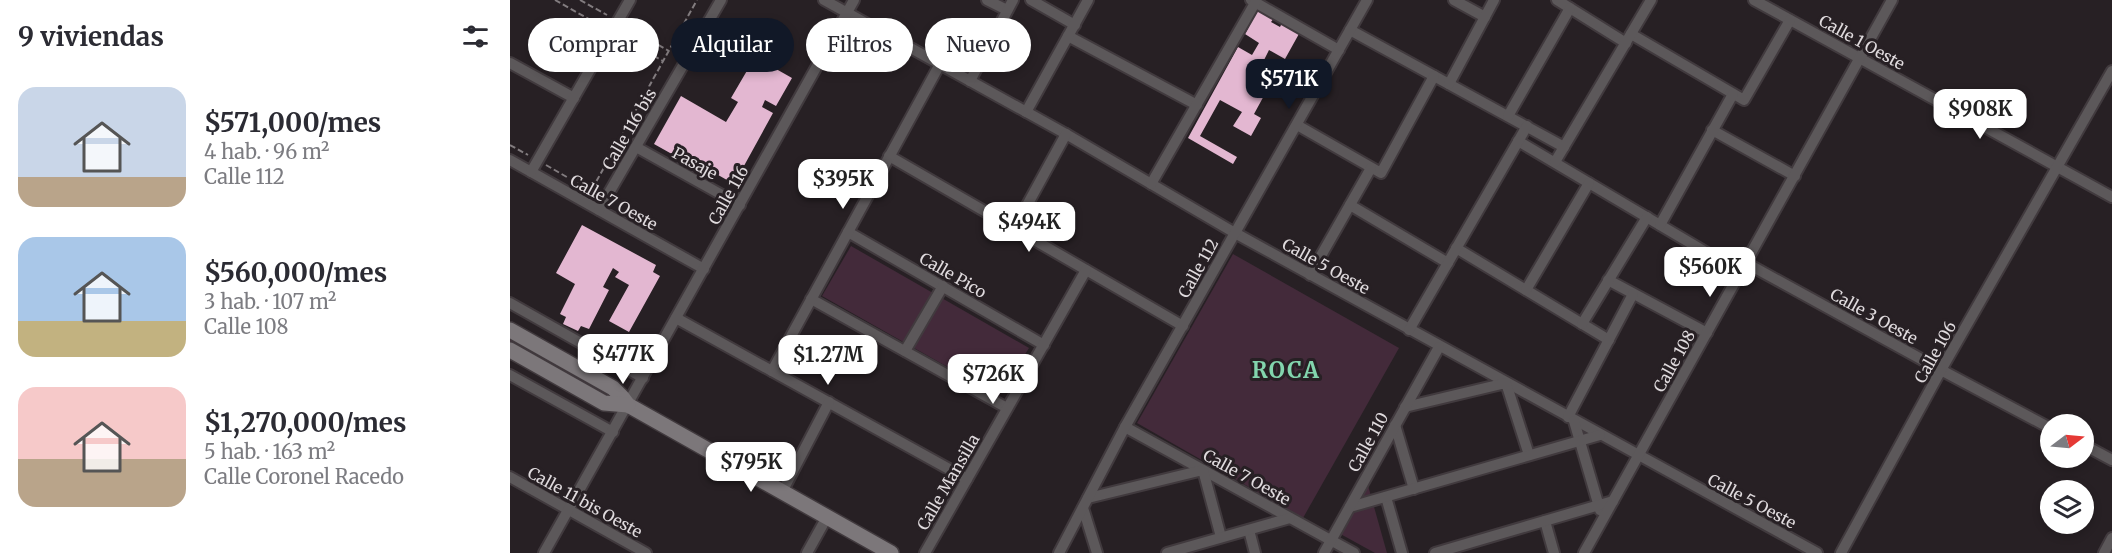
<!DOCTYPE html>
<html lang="es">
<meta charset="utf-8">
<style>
:root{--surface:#fff;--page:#f2f2f3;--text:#2b2b33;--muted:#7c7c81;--accent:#111827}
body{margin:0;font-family:Merriweather,serif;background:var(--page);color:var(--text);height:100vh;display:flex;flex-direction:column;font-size:22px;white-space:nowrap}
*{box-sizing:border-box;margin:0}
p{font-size:20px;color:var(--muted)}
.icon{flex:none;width:33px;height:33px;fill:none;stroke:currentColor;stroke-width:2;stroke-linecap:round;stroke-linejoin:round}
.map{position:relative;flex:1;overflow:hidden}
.drawer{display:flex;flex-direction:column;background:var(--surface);width:510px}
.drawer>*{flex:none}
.guide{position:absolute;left:18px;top:18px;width:570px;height:54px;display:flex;gap:12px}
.needle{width:39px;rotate:74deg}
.tools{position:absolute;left:1530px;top:414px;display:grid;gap:12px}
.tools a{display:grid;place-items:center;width:54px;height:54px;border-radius:50%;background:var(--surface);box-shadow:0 3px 9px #0003;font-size:30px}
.price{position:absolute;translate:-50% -51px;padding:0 14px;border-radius:12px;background:#fff;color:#222;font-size:20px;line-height:39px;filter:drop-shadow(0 2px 3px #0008)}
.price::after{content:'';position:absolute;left:50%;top:36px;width:18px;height:14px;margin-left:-9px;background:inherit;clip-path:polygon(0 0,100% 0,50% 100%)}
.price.current{background:var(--accent);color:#fff}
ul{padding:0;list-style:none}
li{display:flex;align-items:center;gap:18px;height:150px;padding:0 18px}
li span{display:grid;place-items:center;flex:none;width:168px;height:120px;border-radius:18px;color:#555}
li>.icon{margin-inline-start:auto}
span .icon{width:72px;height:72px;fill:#fffc;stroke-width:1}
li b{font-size:26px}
h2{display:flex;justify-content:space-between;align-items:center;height:72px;padding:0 18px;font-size:26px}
.tag{padding:0 21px;border-radius:27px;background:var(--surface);box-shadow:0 3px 9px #0003;font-size:21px;line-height:54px}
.tag.current{background:var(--accent);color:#fff}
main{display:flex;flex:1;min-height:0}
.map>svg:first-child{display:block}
.green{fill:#432a3a}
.building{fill:#e3b7d1}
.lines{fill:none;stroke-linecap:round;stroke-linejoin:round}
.street-casing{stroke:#413a3e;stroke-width:14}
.secondary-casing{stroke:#413a3e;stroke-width:18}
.path{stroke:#827c7f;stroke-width:2;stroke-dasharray:6 3;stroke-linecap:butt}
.street{stroke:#5c585a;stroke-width:10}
.secondary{stroke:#7c777a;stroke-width:15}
.labels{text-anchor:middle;stroke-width:6;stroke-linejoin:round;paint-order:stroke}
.street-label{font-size:16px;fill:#e0dbde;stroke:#272024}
.district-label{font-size:22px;font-weight:bold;letter-spacing:1.5px;fill:#82d5ad;stroke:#272024}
</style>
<main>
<section class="drawer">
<h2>9 viviendas<svg class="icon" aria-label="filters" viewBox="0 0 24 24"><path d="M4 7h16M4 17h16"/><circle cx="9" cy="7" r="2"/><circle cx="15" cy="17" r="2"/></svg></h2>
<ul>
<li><span style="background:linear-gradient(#c9d6e8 75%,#b9a48a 0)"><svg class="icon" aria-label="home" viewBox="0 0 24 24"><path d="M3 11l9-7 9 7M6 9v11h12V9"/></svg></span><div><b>$571,000/mes</b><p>4 hab. · 96 m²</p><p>Calle 112</p></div></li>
<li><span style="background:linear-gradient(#a9c7e8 70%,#c2b280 0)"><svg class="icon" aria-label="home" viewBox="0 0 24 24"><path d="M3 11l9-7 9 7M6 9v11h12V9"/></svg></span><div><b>$560,000/mes</b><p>3 hab. · 107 m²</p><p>Calle 108</p></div></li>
<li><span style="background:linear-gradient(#f6c9c9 60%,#b9a48a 0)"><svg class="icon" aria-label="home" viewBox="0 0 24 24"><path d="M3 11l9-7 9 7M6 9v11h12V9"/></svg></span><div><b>$1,270,000/mes</b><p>5 hab. · 163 m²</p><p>Calle Coronel Racedo</p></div></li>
</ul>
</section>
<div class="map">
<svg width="1602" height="553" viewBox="0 0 1602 553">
<rect width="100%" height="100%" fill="#272024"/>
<!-- green -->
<g class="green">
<path d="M341 246 519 348 489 396 312 296Z"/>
<path d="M723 254 889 348 793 518 627 423Z"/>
<path d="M0 335 89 387 84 390 0 343Z"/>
<path d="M857 482 877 553H865L825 531Z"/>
</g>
<!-- building -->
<g class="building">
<path d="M748 9 764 18 761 22 770 27 772 23 790 32 775 59 759 50 754 60 769 68 744 114 751 118 741 136 723 126 732 112 710 100 690 136 727 157 723 164 678 138 728 47 742 55 749 43 735 34Z"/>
<path d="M245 57 282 78 266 106 255 100 252 107 263 113 224 184 187 163 185 167 144 144 171 96 216 122 228 102 221 98Z"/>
<path d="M72 225 146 265 143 272 150 276 119 332 99 321 119 285 105 277 109 272 103 268 93 287 99 290 79 329 71 326 68 331 53 324 56 317 50 314 65 284 46 273Z"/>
</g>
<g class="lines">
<!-- street casing -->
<g class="street-casing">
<g id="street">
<path d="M314 0 556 134 725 233 1307 553"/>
<path d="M477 0 497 10"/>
<path d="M521 0 565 25"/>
<path d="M741 0 829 50"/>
<path d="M944 0 975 17"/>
<path d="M1047 0 1116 43"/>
<path d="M1244 0 1602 197"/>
<path d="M840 30 1054 147"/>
<path d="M1121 34 1234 100 1280 20"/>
<path d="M558 36 687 105"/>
<path d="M0 63 64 98"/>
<path d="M460 81 503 0"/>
<path d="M939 84 984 0"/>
<path d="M516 112 578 0"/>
<path d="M998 116 1060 8"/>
<path d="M787 125 871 173 924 76"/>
<path d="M1202 130 1285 176"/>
<path d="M1008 141 1231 273"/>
<path d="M126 147 230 205"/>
<path d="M379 156 673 326"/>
<path d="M0 160 194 269"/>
<path d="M1045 162 1141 0"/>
<path d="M21 172 120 0"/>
<path d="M641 184 745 3"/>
<path d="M840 205 938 263"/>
<path d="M89 210 211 0"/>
<path d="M1150 225 1223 94"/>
<path d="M504 229 556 134"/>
<path d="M338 232 534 345"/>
<path d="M946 248 1099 340"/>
<path d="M1236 263 1431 370 1540 428"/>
<path d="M800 275 861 168"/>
<path d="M1098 280 1197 333"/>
<path d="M1016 290 1079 183"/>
<path d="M301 299 497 408"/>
<path d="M0 303 133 378"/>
<path d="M166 318 457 479"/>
<path d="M1072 324 1137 217"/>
<path d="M899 330 1017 126"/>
<path d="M395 351 433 286"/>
<path d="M262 371 430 64"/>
<path d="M0 375 103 432"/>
<path d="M895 407 996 383 1019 455"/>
<path d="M1058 417 1123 294"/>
<path d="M1064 421 1090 510"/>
<path d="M885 425 904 489"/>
<path d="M615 427 844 553"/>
<path d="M1574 445 1602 460"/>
<path d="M0 477 136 553"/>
<path d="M272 492 319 402"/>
<path d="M876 497 892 553"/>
<path d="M578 498 693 470 711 537"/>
<path d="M840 507 1090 435"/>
<path d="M573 508 587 553"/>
<path d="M1035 521 1044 553"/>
<path d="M739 530 745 553"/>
<path d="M34 553 344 0"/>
<path d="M297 553 317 517"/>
<path d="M415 553 576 270"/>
<path d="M549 553 615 427 857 0"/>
<path d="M657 553 780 518"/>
<path d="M814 553 929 347"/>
<path d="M925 553 1103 501"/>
<path d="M1074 553 1382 0"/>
<path d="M1331 553 1431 370 1602 71"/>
<path d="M1594 553 1602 538"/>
</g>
</g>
<!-- secondary casing -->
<g class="secondary-casing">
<g id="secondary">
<path d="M0 330 103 388 112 397 118 405 381 553"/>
<path d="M0 350 94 403 118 405"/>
</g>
</g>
<!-- path -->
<g class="path">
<path d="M45 0 91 26"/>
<path d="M70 0 97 15"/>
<path d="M117 27 159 51"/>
<path d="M112 38 153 61"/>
<path d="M0 145 18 155"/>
<path d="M36 165 81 191 187 0"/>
</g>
<!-- street -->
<use href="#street" class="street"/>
<!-- secondary -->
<use href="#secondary" class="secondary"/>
</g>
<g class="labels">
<!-- street labels -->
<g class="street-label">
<text transform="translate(1352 42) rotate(29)" y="6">Calle 1 Oeste</text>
<text transform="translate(119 129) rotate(-60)" y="6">Calle 116 bis</text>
<text transform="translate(185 163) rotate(29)" y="6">Pasaje</text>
<text transform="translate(218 195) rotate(-61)" y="6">Calle 116</text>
<text transform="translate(104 202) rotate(29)" y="6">Calle 7 Oeste</text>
<text transform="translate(816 266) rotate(29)" y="6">Calle 5 Oeste</text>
<text transform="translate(688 268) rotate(-61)" y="6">Calle 112</text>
<text transform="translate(443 275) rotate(30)" y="6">Calle Pico</text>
<text transform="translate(1364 316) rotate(29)" y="6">Calle 3 Oeste</text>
<text transform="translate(1425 352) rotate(-61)" y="6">Calle 106</text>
<text transform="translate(1164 361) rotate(-61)" y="6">Calle 108</text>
<text transform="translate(858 442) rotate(-61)" y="6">Calle 110</text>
<text transform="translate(737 477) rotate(29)" y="6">Calle 7 Oeste</text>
<text transform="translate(438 482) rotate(-60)" y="6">Calle Mansilla</text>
<text transform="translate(1242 501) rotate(28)" y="6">Calle 5 Oeste</text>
<text transform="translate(75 502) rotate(29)" y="6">Calle 11 bis Oeste</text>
</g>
<!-- district labels -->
<g class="district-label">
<text x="776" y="378">ROCA</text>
</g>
</g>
</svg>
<div class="tools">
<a><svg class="needle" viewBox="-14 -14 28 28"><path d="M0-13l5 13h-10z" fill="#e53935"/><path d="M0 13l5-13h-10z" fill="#7c7c81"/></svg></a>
<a><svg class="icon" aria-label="layers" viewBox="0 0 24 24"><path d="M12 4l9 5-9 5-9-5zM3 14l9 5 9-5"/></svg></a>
</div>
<b class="price current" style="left:779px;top:110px">$571K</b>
<b class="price" style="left:1470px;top:140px">$908K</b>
<b class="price" style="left:333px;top:210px">$395K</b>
<b class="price" style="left:519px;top:253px">$494K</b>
<b class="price" style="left:1200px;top:298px">$560K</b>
<b class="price" style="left:113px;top:385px">$477K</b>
<b class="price" style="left:318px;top:386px">$1.27M</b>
<b class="price" style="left:483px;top:405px">$726K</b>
<b class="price" style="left:241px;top:493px">$795K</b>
<div class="guide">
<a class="tag">Comprar</a>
<a class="tag current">Alquilar</a>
<a class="tag">Filtros</a>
<a class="tag">Nuevo</a>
</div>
</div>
</main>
